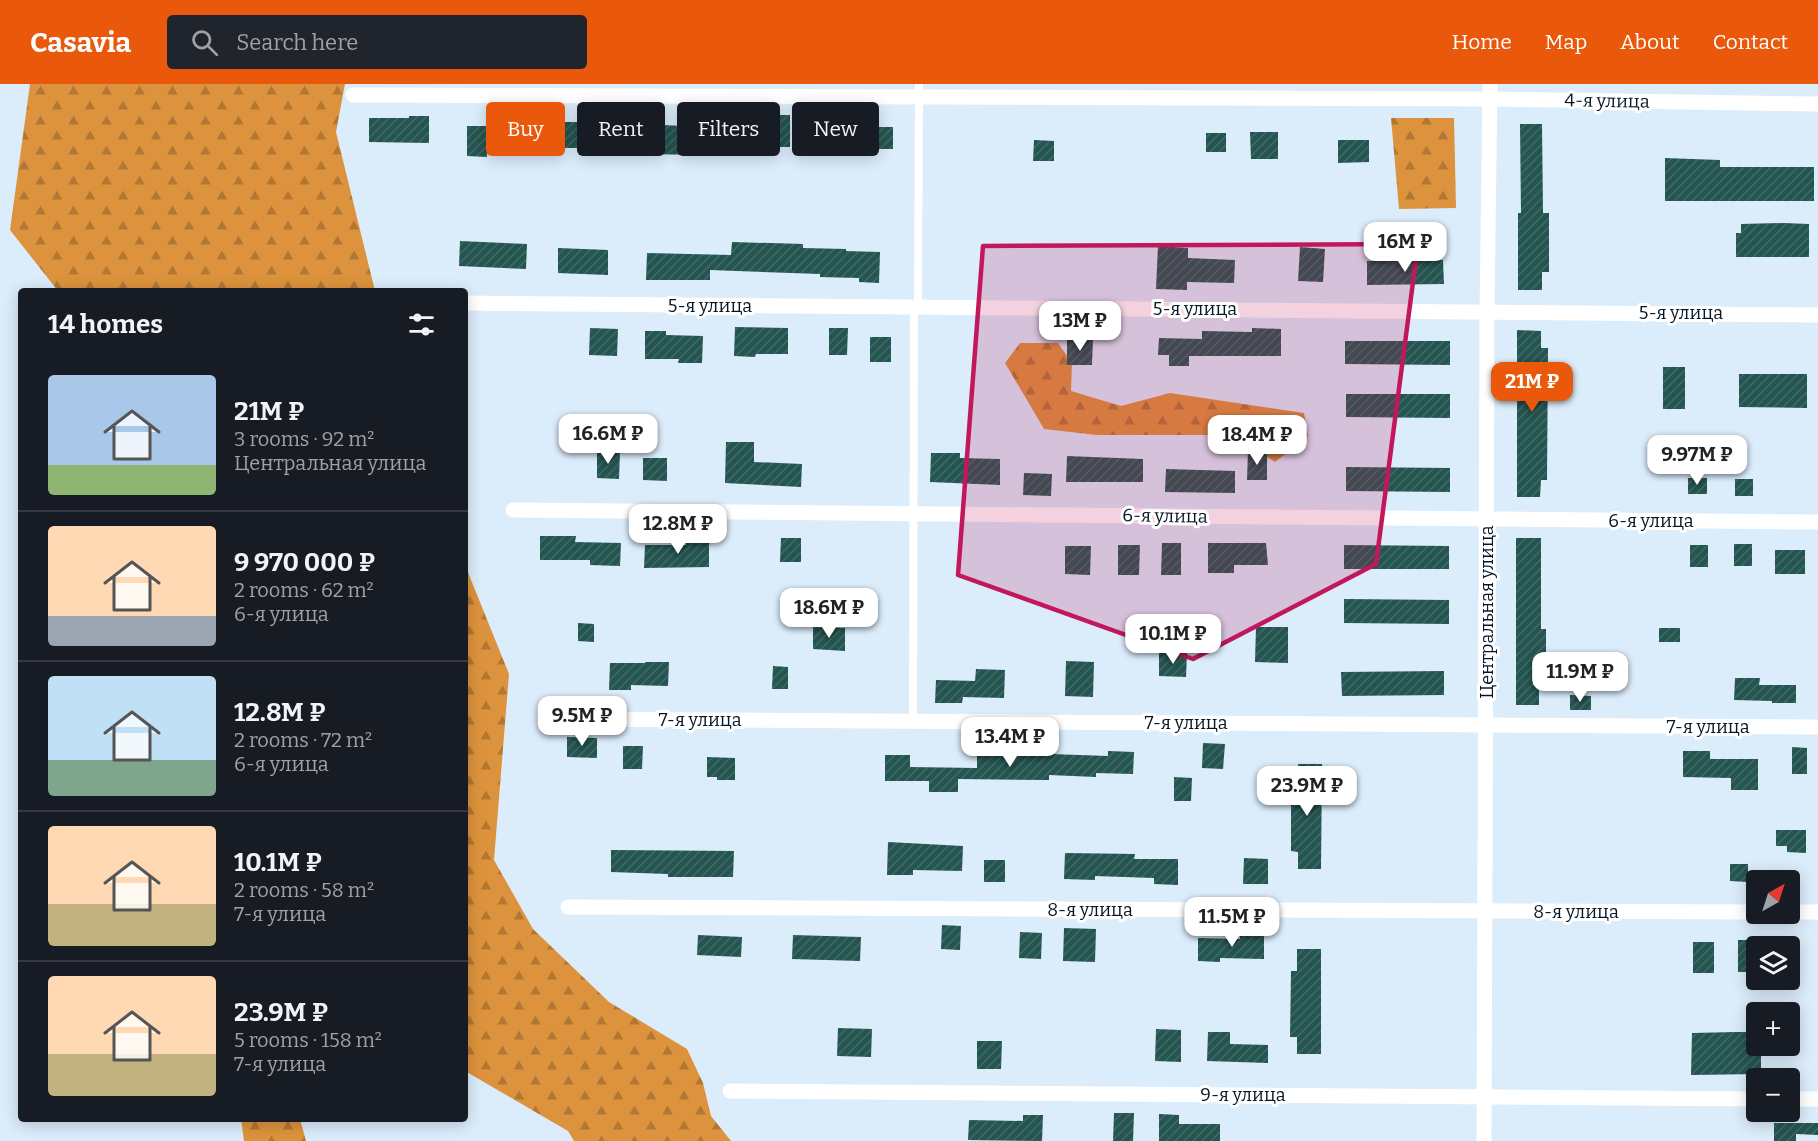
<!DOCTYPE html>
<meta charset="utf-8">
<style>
:root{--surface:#171b24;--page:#20242c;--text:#f1f3f6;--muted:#9ea1a6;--line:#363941;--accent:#ea580c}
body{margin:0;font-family:Bitter,serif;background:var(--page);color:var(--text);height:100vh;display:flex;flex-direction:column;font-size:22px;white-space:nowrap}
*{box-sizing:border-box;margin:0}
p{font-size:20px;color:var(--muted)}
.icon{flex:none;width:33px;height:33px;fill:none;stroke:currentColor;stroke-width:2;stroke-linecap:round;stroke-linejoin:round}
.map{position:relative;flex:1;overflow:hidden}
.drawer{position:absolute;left:18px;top:204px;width:450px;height:834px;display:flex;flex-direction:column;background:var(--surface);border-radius:6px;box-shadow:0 3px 15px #0003}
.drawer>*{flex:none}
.hud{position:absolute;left:486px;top:18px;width:570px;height:54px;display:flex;gap:12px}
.needle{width:39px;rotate:39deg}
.fabs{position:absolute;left:1746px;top:786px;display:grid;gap:12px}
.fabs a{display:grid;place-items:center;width:54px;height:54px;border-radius:6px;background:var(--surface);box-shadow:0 3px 15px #0003;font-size:30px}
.price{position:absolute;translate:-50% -51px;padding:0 14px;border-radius:12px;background:#fff;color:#222;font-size:20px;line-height:39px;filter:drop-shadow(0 2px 3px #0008)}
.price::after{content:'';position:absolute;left:50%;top:36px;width:18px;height:14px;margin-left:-9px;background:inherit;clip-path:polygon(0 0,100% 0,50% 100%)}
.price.active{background:var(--accent);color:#fff}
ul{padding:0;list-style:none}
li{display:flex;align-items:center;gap:18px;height:150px;padding:0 30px}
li+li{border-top:2px solid var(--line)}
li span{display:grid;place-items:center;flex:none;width:168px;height:120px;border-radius:6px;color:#555}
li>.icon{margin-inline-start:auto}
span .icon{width:72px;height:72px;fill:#fffc;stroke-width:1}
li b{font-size:26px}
h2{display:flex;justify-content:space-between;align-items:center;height:72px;padding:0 30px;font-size:26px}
.chip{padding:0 21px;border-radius:6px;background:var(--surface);box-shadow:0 3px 15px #0003;font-size:21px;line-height:54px}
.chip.active{background:var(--accent);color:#fff}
header{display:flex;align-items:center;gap:36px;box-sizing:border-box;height:84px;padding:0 30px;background:var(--accent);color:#fff}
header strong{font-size:28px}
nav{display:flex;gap:33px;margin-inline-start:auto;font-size:21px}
.search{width:420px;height:54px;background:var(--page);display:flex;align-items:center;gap:15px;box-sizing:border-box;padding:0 21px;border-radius:6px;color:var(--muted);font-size:22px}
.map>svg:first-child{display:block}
.forest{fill:url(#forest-firs)}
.building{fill:url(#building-hatch)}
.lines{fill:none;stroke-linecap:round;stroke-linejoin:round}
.service{stroke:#fff;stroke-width:8}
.minor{stroke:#fff;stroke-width:15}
.marked{fill:#c2185b;fill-opacity:0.2;stroke:#c2185b;stroke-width:4.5;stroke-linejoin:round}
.labels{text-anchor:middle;stroke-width:6;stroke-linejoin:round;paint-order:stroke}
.street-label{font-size:18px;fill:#071624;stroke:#fff}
</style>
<header>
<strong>Casavia</strong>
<div class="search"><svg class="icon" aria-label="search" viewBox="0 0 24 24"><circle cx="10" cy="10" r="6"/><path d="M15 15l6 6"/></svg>Search here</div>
<nav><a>Home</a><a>Map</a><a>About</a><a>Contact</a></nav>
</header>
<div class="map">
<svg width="1818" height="1057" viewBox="0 0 1818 1057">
<defs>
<pattern id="forest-firs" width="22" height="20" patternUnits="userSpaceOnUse" patternTransform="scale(1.5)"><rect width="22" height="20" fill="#dd933d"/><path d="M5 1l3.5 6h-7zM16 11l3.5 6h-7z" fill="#b17733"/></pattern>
<pattern id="building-hatch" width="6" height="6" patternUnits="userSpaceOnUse" patternTransform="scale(1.5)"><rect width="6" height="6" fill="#245550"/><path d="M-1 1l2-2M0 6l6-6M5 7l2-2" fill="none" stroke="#416966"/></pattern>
</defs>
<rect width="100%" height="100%" fill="#dbecfb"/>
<!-- forest -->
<g class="forest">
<path d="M30 0H345L336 48 375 207H58L10 146Z"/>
<path d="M1391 34H1454L1456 124 1399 125Z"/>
<path d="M1020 259H1058L1072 279 1071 307 1121 322 1170 309 1304 329 1308 352 1275 378 1234 351H1097L1044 345 1005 279Z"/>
<path d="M465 481 509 590 494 776 533 845 609 918 687 965 703 999 711 1032 731 1057H574L568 1047 465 987Z"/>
<path d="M241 1035H300L306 1057H244Z"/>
</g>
<!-- building -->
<g class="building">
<path d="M769 31H790V63H758V71L729 70 730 47 769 48Z"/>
<path d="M409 32H429V59L369 58V34H409Z"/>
<path d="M827 34 847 35V66L826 65Z"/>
<path d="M513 36H534L533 62 513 61Z"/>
<path d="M590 36H611L610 62 578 61V64H557V38H590Z"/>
<path d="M641 40 705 43V71L640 70Z"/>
<path d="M1520 40H1542L1543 129H1549V188H1542V206H1518V129H1521Z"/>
<path d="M467 42H488L487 73 467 72Z"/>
<path d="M876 43H893V65H875Z"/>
<path d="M1250 48H1278V75H1251Z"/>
<rect x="1206" y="49" width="20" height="19"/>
<path d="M1034 56 1054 57V77H1033Z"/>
<path d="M1338 56H1369V78L1338 79Z"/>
<path d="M1665 74 1720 76V83H1814V117H1665Z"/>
<path d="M1784 139 1809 140V173H1736V149H1741V140Z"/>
<path d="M460 157 527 160 526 185 459 182Z"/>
<path d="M732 158 803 160V164L846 165V167L880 168 879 199 859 198V194L820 193V190L710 186V196H646L647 169 731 171Z"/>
<path d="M1158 162 1188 164V174L1235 176 1234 199 1187 198V206L1156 205Z"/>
<path d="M1300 163 1325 165 1323 198 1298 197Z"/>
<path d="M558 164 608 166V191L558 189Z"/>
<path d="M1443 176 1444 200 1367 201V177Z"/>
<path d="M735 243 788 244V270H756L755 273 734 272Z"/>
<path d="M590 244 618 245 617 272 589 271Z"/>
<path d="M829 244H848L847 271H829Z"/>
<path d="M1252 244 1281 245V272H1189V282H1169V271H1158L1159 254 1202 255V247L1252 248Z"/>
<path d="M1517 246 1541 247V264H1548L1547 396H1541L1540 413H1517Z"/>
<path d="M645 247H666V251L703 252 702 279H678L679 275H645Z"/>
<rect x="870" y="253" width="21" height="25"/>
<path d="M1067 255H1093L1092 281H1067Z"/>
<path d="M1345 257H1450V281L1345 280Z"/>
<rect x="1663" y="283" width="22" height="42"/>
<path d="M1739 290H1807V324L1739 323Z"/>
<path d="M1346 310H1450V334L1346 333Z"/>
<path d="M726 358H754V378L802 380 801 403 725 399Z"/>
<path d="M597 367H620L619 395 597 394Z"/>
<path d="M1248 367 1267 368V396H1247Z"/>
<path d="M931 369H960V374L1000 375V401L930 398Z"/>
<path d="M1067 372 1143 375V398H1066Z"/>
<path d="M643 374H667V397L643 396Z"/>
<path d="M1346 383 1450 384V408L1346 407Z"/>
<path d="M1166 385 1235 387V409L1165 408Z"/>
<path d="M1024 389 1052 390 1051 412 1023 411Z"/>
<rect x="1688" y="394" width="19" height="16"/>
<rect x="1735" y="395" width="18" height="17"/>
<path d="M540 452H576L575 458 621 459 620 482 590 481V476H540Z"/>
<path d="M781 454H801V478H780Z"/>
<path d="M1516 454H1541V545H1546V599H1539V621H1516Z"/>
<path d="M686 456H709V483L644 484 645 461H686Z"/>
<path d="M1162 459H1181V491H1161Z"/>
<path d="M1208 459H1266L1268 481H1234V489H1208Z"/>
<rect x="1734" y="460" width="18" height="22"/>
<path d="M1118 461H1140L1139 491H1118Z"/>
<path d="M1344 461 1449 462V485H1344Z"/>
<rect x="1690" y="461" width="18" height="22"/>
<path d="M1065 462H1091L1090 491 1065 490Z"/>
<rect x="1775" y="466" width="30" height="24"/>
<path d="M1344 515 1449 516V540L1344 539Z"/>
<path d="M578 539 594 540V558L578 557Z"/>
<path d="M813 543 845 544V567L813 565Z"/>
<path d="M1256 543H1288V579L1255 578Z"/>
<rect x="1659" y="544" width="21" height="14"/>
<path d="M1159 569H1187L1186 593 1159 592Z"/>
<path d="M1066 577 1094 578 1093 613 1065 612Z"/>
<path d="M645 578H669L668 602 631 601V606H609L610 579H645Z"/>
<path d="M773 582 788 583V605H772Z"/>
<path d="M976 585 1005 586 1004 614 963 613 962 619H935L936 596 975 597Z"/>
<path d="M1444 587V611L1342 612 1341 588Z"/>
<path d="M1735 594H1760L1759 601H1796V619H1772V617L1734 616Z"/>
<path d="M1570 611 1591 612V626H1570Z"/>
<path d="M567 653 597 654V674L567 673Z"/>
<path d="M1203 659 1225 660 1223 685 1202 684Z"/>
<path d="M623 662H643L642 685H623Z"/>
<path d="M1021 663 1050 664V670L1108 672V667L1134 668 1133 690 1096 689V693L1049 691V696L958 695V708H929V697H885V671H910V683L977 684V667L988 668V670L1020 671Z"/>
<path d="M1792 663 1807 664V690H1792Z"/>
<path d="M1683 667H1710V675H1758V706H1731V694L1683 693Z"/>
<path d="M707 673 735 674V696H717V693H707Z"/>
<path d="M1298 680H1322L1321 785H1298V768L1291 767V702H1298Z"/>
<path d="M1174 693 1192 694 1191 717H1174Z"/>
<path d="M1776 746H1806V769L1787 768V762H1776Z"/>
<path d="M888 758 963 762 962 787 913 786V791H887Z"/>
<path d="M611 766 734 767 733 793H668V790L611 788Z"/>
<path d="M1065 769 1135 770 1134 775H1178V801L1154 800V794L1095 792V796L1064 795Z"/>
<path d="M1244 774 1268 775V800H1243Z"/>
<rect x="984" y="776" width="21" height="22"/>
<path d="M1730 780H1748V798L1730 797Z"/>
<path d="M942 841 961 842 960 866 941 865Z"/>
<path d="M1064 844 1096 845 1095 878 1063 877Z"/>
<path d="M1020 848 1042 849 1041 875 1019 874Z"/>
<path d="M1240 849 1264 850V875L1220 874V878L1198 877V854L1240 855Z"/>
<path d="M698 851 742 853 741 873 697 871Z"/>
<path d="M793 851 861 853 860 877 792 875Z"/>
<rect x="1738" y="856" width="18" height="32"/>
<rect x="1693" y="858" width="21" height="31"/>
<path d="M1297 865H1321V970H1297V953H1290L1291 887H1297Z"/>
<path d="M838 944 872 945 871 973 837 972Z"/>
<path d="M1156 945 1181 946V978L1155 977Z"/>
<path d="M1208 948H1230V960L1268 961V979L1207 977Z"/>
<path d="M1736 948H1756V962H1761V990L1691 991 1692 949Z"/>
<path d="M977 957H1002L1001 985H977Z"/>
<path d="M1114 1029H1134L1133 1057H1113Z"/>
<path d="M1159 1030 1179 1031V1040H1220V1057H1159Z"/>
<path d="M1023 1031H1043L1042 1057 968 1056 969 1036 1023 1037Z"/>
<path d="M1774 1039H1818V1051L1796 1050V1057H1774Z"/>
</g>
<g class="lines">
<!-- service -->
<g class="service">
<path d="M918 223 919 0"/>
<path d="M913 637 914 223"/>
</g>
<!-- minor -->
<g class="minor">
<path d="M353 11 1490 15 1818 20"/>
<path d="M465 219 1818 231"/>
<path d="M513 426 1818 438"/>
<path d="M554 635 1818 643"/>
<path d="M568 823 1756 828"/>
<path d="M1790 828H1818"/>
<path d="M730 1007 1756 1015"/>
<path d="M1790 1015H1818"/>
<path d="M1484 1057 1487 228 1490 0"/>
</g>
</g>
<!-- marked area -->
<path class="marked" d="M1418 160 1376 480 1193 575 958 491 983 162Z"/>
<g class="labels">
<!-- street labels -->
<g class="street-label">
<text transform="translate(1607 17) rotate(1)" y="6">4-я улица</text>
<text x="710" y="228">5-я улица</text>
<text x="1195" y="231">5-я улица</text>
<text x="1681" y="235">5-я улица</text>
<text transform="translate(1165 432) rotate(1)" y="6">6-я улица</text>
<text x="1651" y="443">6-я улица</text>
<text transform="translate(1487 528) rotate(-90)" y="6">Центральная улица</text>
<text x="700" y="642">7-я улица</text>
<text x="1186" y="645">7-я улица</text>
<text x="1708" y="649">7-я улица</text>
<text x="1090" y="832">8-я улица</text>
<text x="1576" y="834">8-я улица</text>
<text x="1243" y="1017">9-я улица</text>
</g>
</g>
</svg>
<div class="fabs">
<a><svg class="needle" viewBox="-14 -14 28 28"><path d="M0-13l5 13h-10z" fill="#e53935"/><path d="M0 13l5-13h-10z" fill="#9ea1a6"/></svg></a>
<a><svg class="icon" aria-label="layers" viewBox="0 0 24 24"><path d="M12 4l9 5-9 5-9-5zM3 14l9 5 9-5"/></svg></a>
<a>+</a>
<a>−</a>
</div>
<b class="price" style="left:1405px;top:189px">16M ₽</b>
<b class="price" style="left:1080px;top:268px">13M ₽</b>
<b class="price active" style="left:1532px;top:329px">21M ₽</b>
<b class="price" style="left:608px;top:381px">16.6M ₽</b>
<b class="price" style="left:1257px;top:382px">18.4M ₽</b>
<b class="price" style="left:1697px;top:402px">9.97M ₽</b>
<b class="price" style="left:678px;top:471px">12.8M ₽</b>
<b class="price" style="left:829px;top:555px">18.6M ₽</b>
<b class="price" style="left:1173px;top:581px">10.1M ₽</b>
<b class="price" style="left:1580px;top:619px">11.9M ₽</b>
<b class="price" style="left:582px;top:663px">9.5M ₽</b>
<b class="price" style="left:1010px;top:684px">13.4M ₽</b>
<b class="price" style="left:1307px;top:733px">23.9M ₽</b>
<b class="price" style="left:1232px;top:864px">11.5M ₽</b>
<div class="hud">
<a class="chip active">Buy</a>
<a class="chip">Rent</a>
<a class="chip">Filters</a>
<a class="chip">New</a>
</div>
<section class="drawer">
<h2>14 homes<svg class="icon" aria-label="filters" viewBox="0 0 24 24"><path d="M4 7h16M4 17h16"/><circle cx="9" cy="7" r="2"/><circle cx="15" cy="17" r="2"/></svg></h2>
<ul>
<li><span style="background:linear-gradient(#a9c7e8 75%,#8fb573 0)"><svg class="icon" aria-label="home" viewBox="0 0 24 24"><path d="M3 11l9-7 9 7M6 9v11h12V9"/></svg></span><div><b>21M ₽</b><p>3 rooms · 92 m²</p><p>Центральная улица</p></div></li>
<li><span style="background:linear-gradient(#ffd9b3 75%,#9aa5b1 0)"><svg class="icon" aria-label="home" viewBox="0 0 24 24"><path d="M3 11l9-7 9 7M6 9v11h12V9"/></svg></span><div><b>9 970 000 ₽</b><p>2 rooms · 62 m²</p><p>6-я улица</p></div></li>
<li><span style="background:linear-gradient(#bfe0f5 70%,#7fa58c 0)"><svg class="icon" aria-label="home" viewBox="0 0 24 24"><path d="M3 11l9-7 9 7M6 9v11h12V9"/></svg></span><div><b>12.8M ₽</b><p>2 rooms · 72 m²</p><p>6-я улица</p></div></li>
<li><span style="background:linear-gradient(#ffd9b3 65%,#c2b280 0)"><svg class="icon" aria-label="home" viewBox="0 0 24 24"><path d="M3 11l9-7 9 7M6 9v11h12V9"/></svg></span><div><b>10.1M ₽</b><p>2 rooms · 58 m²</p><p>7-я улица</p></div></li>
<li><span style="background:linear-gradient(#ffd9b3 65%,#c2b280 0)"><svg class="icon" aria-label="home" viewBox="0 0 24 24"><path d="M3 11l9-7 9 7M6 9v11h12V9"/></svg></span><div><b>23.9M ₽</b><p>5 rooms · 158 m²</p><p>7-я улица</p></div></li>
</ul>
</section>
</div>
